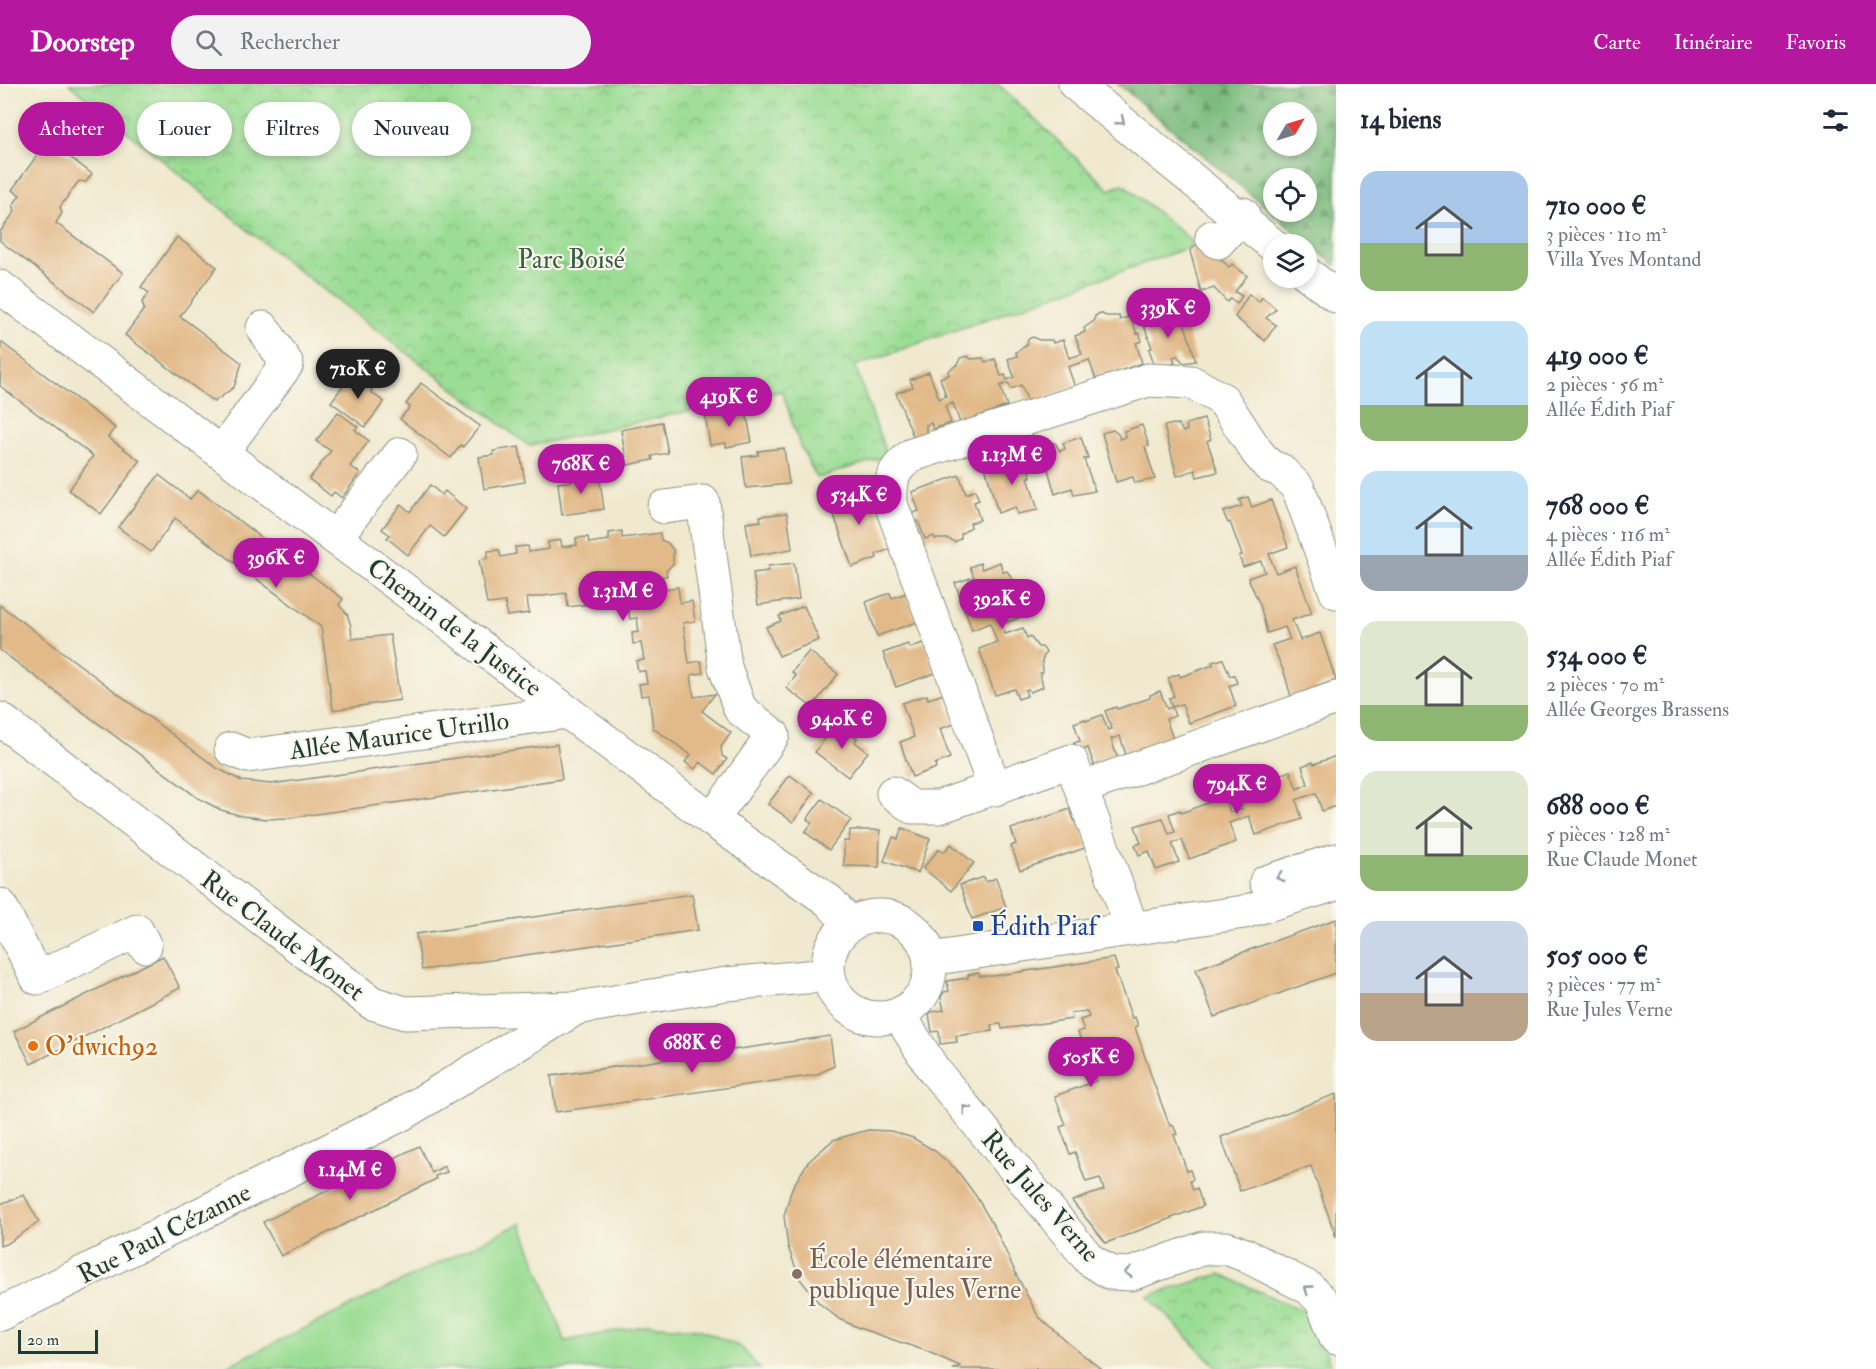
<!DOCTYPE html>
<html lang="fr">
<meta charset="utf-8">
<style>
:root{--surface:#fff;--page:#f2f2f3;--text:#1f2937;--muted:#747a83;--accent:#b5179e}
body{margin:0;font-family:"IM FELL Double Pica",serif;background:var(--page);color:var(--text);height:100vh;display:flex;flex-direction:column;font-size:22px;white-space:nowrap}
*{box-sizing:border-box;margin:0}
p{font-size:20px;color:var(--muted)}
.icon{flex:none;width:33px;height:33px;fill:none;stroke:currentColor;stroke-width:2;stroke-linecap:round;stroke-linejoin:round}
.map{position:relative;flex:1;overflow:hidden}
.sheet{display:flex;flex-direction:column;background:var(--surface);width:540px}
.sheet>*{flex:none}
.guide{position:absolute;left:18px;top:18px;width:570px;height:54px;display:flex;gap:12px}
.needle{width:39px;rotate:52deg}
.buttons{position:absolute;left:1263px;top:18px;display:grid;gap:12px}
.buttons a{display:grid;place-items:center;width:54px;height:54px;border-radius:50%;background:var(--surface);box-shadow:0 3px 9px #0003;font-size:30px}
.scale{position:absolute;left:18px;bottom:15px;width:80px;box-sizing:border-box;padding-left:6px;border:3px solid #1f3d34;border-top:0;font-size:16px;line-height:21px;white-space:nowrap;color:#1f3d34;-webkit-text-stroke:4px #fbf7ec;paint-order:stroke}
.price{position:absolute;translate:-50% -51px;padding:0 14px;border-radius:21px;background:var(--accent);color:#fff;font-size:20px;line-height:39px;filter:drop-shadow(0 2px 3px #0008)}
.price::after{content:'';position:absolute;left:50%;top:36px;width:18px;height:14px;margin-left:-9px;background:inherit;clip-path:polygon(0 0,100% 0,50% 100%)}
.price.active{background:#222;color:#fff}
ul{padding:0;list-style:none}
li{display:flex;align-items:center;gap:18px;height:150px;padding:0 24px}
li span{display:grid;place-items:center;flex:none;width:168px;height:120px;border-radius:18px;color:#555}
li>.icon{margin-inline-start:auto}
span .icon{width:72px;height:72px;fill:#fffc;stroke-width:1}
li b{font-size:26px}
h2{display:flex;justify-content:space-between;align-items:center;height:72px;padding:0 24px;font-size:26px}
.chip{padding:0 21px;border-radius:27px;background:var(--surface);box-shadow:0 3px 9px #0003;font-size:21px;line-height:54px}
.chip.active{background:var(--accent);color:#fff}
header{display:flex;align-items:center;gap:36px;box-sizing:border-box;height:84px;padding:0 30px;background:var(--accent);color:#fff}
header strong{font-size:28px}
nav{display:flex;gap:33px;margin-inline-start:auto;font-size:21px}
.search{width:420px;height:54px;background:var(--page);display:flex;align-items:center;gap:15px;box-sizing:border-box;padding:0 21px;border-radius:33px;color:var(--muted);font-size:22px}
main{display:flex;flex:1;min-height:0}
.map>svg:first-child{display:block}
.forest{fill:url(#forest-firs);stroke:#4e7c59;stroke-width:1.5;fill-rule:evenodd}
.park{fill:url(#park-crowns);stroke:#5d8d64;stroke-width:1.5}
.pitch{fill:#9bdd94;stroke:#5d8d64;stroke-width:1.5}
.building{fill:#e2b988}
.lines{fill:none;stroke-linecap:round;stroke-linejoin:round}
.minor-casing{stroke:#889382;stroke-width:35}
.minor{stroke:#fff;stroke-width:33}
.oneway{stroke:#8f9e9a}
.transit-dot{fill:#1a4fb4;stroke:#fbf7ec;stroke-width:2}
.food-dot{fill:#e8710a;stroke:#fbf7ec;stroke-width:2}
.education-dot{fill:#8d6e63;stroke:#fbf7ec;stroke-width:2}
.labels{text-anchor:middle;stroke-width:4.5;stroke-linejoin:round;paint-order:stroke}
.park-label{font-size:26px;fill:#385d47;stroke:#fbf7ec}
.street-label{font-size:26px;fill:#1f3d34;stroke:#fbf7ec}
.transit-label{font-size:26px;fill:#164399;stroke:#fbf7ec;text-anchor:start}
.food-label{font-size:26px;fill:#c56008;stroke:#fbf7ec;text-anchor:start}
.education-label{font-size:26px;fill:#785e54;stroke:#fbf7ec;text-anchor:start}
</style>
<header>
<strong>Doorstep</strong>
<div class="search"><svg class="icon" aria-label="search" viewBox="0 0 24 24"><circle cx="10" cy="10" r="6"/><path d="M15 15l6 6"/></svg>Rechercher</div>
<nav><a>Carte</a><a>Itinéraire</a><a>Favoris</a></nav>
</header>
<main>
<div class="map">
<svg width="1336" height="1285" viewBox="0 0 1336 1285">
<defs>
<pattern id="forest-firs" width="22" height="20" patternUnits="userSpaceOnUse" patternTransform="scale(1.5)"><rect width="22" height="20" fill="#7cbc7e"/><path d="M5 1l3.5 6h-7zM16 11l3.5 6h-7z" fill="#659a68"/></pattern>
<pattern id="park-crowns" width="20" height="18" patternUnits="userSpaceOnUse" patternTransform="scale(1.5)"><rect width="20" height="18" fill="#9bdd94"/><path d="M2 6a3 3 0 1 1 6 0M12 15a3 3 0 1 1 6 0" fill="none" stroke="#7eb47a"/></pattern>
</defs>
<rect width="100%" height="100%" fill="#fbf7ec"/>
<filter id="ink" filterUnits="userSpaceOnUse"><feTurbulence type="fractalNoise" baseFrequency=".0167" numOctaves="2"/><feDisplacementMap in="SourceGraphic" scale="12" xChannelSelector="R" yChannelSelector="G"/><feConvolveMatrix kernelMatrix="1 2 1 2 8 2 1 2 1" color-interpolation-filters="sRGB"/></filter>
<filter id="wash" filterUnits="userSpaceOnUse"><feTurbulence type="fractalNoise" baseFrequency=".008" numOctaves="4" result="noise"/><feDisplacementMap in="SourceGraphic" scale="24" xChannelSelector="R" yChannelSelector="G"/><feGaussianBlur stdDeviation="1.35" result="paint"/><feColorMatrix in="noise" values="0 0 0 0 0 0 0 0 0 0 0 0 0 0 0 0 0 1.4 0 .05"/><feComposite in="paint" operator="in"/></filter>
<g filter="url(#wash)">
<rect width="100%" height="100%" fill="#f0e9cf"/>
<!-- forest -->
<path class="forest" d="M1118 0H1336V182ZM1274 28H1306V62H1274ZM1274 94H1306V128H1274Z"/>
<!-- park -->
<g class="park">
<path d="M69 0H998L1110 106 1123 100 1193 158 1187 164 855 282 887 372 817 394 800 362 782 307 529 362 281 173Z"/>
<path d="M1220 1190 1312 1231 1332 1285H1218L1148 1212Z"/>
</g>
<!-- pitch -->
<path class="pitch" d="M521 1139 565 1257 648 1241 699 1245 741 1263 760 1285H221Z"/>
<g id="blocks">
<!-- building -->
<g class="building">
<path d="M48 56 92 90 86 98 79 97 72 106 60 123 62 129 56 139 123 189 94 228 0 157V148L15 127 13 121 20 111 12 106Z"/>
<path d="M177 153 217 183 180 232 242 279 234 303 214 318 125 251 144 225 142 218 149 209 141 203Z"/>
<path d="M1201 156 1229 183 1232 180 1247 192 1235 208 1242 212 1237 220 1230 215 1227 218 1214 204 1201 208 1190 167Z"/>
<path d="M1249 210 1259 218 1262 213 1276 225 1266 234 1276 241 1265 257 1235 233Z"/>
<path d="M1161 227 1164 234 1181 228 1196 277 1184 279 1177 272 1173 273 1175 279 1156 286 1149 265 1152 264 1141 233Z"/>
<path d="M1100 229 1106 232H1119L1120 236 1130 232 1137 250 1139 249 1142 257 1136 259 1142 279 1096 296 1089 276 1068 283 1075 303 1029 320 1021 301 1011 305 1008 299 1000 302 1007 322 960 339 953 319 945 322 951 339 933 345 931 339 926 341V350L915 357 896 309 913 303 910 296 929 288 939 315 946 312 940 294 949 291 948 287 958 280 960 274 967 272 971 275 983 274 985 278 995 275 1001 292 1005 291 1007 296 1014 293 1008 275 1017 272 1016 268 1027 261 1028 255 1033 253 1039 256H1052L1053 259 1063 256 1069 274 1082 270 1075 252 1085 248 1084 244 1094 237 1095 232Z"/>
<path d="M1 258 115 344 108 353 140 377 101 430 69 406 93 372 0 302Z"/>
<path d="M352 289 372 305 371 308 384 318 365 343 331 318Z"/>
<path d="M421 299 480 342 463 363 461 361 451 374 400 335 410 323 406 320Z"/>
<path d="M745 323 752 358 726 363V359L710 361 705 331Z"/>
<path d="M338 328 358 343 355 346 369 357 350 382 360 389 342 414 334 408 331 412 309 395 331 367 316 357Z"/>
<path d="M1204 335 1211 355 1207 357 1218 388 1197 393 1195 386 1177 392 1164 342 1174 340 1179 341 1183 348 1187 346 1186 340Z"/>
<path d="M662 338 668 369 652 372 653 376 627 381 621 346Z"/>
<path d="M1142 341 1149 362 1145 363 1155 395 1135 399 1133 393 1116 398 1102 349 1113 346 1118 350 1120 355 1125 353 1124 347Z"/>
<path d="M1081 353 1088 374 1084 375 1095 407 1074 411 1072 404 1055 410 1041 360 1049 358 1055 359 1060 367 1065 365 1063 359Z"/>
<path d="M519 363 525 398 484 405 479 373 494 371 493 367Z"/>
<path d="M784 364 789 400 746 404 742 373 758 371V367Z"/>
<path d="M1025 371 1031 393H1028L1038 426 1017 430 1015 423 998 429 984 379 996 377 1003 385 1008 384 1006 377Z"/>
<path d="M599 389 604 425 562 431 558 399 573 397V393Z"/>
<path d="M159 391 190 415 198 406 343 515 339 521 347 530 351 542 352 555 390 551 400 616 333 626 321 543 175 434 151 468 118 443Z"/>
<path d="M959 391 966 410 975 406 979 416 974 418 980 436 970 439 971 443 961 450V454L955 458 948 455H935L934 452 925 455 918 437 911 440 908 431 919 427 912 408Z"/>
<path d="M430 401 442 411 445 407 466 425 444 453 430 442 408 471 387 454 390 451 382 445 401 420 410 428Z"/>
<path d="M852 405 854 410 869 405 891 465 876 470 877 474 852 483 828 414Z"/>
<path d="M1248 413 1252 423 1271 416 1288 463 1269 470 1276 489 1295 482 1312 529 1292 536 1300 556 1320 549 1336 596 1316 603 1319 613 1292 616 1284 588 1272 561 1290 555 1285 543 1267 549 1260 521 1248 494 1265 488 1261 477 1243 483 1239 472 1242 471 1230 438 1228 439 1223 428 1242 422 1239 416Z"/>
<path d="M787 429 792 465 751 472 746 439 761 437 760 432Z"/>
<path d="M622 447V454L660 449 661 456 668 459 673 466V480L666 487 667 492H662L664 505 678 503 680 519 692 517 695 537 683 539 689 579 701 577 703 589 691 591 694 613 715 610 702 627 731 649 721 663 722 672 727 675 716 690 700 678 695 685 685 678 691 671 653 644 649 611 641 612 639 600 647 599 645 587H638L636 577 644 576 641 559 633 560 632 549 639 548 637 534 630 535 628 523 636 522 632 500 587 506 589 520 568 523 566 509 527 514 529 529 507 532 505 518 487 520 479 476 488 474V467L499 466 501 473 516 470 515 463 528 462 529 468 549 465 548 458 561 456 562 463 577 461 576 454 588 453 589 459 609 456V449Z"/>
<path d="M1000 478 1003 488 1007 487 1014 497 1019 498 1022 505 1019 510 1020 523 1016 524 1019 534 1002 540 1005 550 1023 544 1027 554 1030 552 1038 563H1042L1046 568 1042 576 1043 588 1040 589 1043 603 1030 608 1028 605 1025 606 1027 612 1018 615 1014 605 995 611 979 565 997 558 990 539 972 546 955 499 974 493 970 483 980 479 982 485Z"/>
<path d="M794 479 799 515 758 521 753 489 768 487V482Z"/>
<path d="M890 509 892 514 907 509 917 538 877 552 866 518Z"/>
<path d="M0 521 217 684 242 697 271 700 557 660 562 695 288 734 266 735 242 732 221 726 198 714 0 566Z"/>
<path d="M804 522 819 556 779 572 766 543 781 537 779 532Z"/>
<path d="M925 558 935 589 896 603 883 569 908 560 910 564Z"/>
<path d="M809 567 838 590 812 623 786 604 796 592 792 588Z"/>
<path d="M1223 575 1230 592 1234 591 1237 599 1229 602 1236 622 1189 639 1182 620 1172 623 1175 632 1166 635 1173 655 1126 671 1120 652 1111 655 1118 675 1095 683 1088 664 1077 667 1074 659 1080 657 1074 639 1085 635 1086 637 1102 631 1108 646 1112 645 1105 627 1116 623 1117 625 1150 614V611L1160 607 1167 625 1172 623 1169 614 1174 612 1168 594 1179 590 1180 593 1213 581 1212 578Z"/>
<path d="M944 610 954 640 940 645 950 674 935 680 936 684 912 693 900 658 914 653 902 619 927 611 928 615Z"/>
<path d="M836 639 857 654 855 658 868 668 848 693 815 668Z"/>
<path d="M1336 672V722L1322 727 1316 709 1296 716 1302 735 1256 751 1249 732 1229 739 1236 758 1189 775 1182 756 1172 759 1179 778 1156 786 1149 767 1139 771 1135 761 1141 759 1135 742 1163 734 1169 750 1175 748 1169 730 1180 726 1181 729 1213 717V714L1224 710 1230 728 1242 725 1235 707 1246 703 1247 706 1280 694 1279 691 1290 687 1297 705 1308 700 1302 682 1313 678 1314 680Z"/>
<path d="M790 691 814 709 793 738 768 720Z"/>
<path d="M822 715 851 736 829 766 805 748 812 739 807 735Z"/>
<path d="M1070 725 1075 739 1080 738 1088 763 1020 786 1011 762 1016 760 1011 745Z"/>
<path d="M902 744 930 755 918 789 884 777 893 753 898 755Z"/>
<path d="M850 746H880L879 783 844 782V757H849Z"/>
<path d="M951 760 974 779 951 807 923 784 939 765 944 768Z"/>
<path d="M984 793 986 798 996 794 1006 823 972 835 960 801Z"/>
<path d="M692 810 698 846 422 886 416 850Z"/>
<path d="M1336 835V889L1214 933 1196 885Z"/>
<path d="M163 872 180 904 31 980 14 947Z"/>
<path d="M1114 874 1118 886 1115 887 1132 934 1135 933 1138 942 1135 943 1154 1000 1170 1042 1173 1041 1177 1050 1174 1051 1187 1087 1190 1086 1193 1095 1190 1097 1193 1106 1197 1104 1203 1122 1106 1159 1072 1117 1104 1106 1100 1094 1086 1098 1075 1068 1070 1070 1060 1043 1066 1041 1055 1012 1096 997 1078 948 1084 946 1080 936 1089 933 1087 927 1071 929 1072 935 1002 945 1001 940 991 941 992 947 956 952 957 958 940 960 939 947 932 948 929 930 931 928 944 926 941 913 944 908 949 907 947 897 968 894V891L979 889V892H993Z"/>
<path d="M830 952 834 982 816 991 556 1028 551 992Z"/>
<path d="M1336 1010V1153L1311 1082 1240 1107 1221 1053Z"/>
<path d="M868 1046 891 1047 913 1054 935 1067 956 1085 976 1112 995 1144 1016 1190 1038 1232 1068 1259 1101 1285H953L960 1282 926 1267 859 1244 839 1235 819 1219 800 1195 788 1163 784 1132 792 1104 808 1078 833 1056Z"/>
<path d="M419 1062 432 1089 444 1082 447 1088 435 1092 436 1095 281 1172 263 1138Z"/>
<path d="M24 1111 39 1138 8 1159 0 1162V1120Z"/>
</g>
</g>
</g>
<g filter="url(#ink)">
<use href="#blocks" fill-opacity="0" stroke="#889382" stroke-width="1.5"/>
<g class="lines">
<!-- minor casing -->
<g class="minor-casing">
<g id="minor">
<path d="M1075 0 1274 162"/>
<path d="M1212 153 1218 158 1243 130"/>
<path d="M1306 189 1336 212"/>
<path d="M0 203 712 736 829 817 850 840"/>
<path d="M222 368 287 280 263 244"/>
<path d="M664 423 703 418 725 583 740 625 773 651 712 736"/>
<path d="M335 454 400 370"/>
<path d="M0 635 372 919 405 929 577 924 726 900 829 891"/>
<path d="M231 665 248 672 568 628"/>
<path d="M1081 704 1336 614"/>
<path d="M995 705 891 420C890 395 892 386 912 371L1148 296 1191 298 1223 316 1257 368 1269 382 1280 386 1298 404 1336 508"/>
<path d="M893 709 912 723H939L1071 677 1132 844"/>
<path d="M1266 798 1336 776"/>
<path d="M0 821 37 894 137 847 145 862"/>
<circle cx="879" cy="883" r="51"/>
<path d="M930 875 1244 828 1336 800"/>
<path d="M902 929 908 945 933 985 1090 1176 1111 1189 1131 1190 1204 1164H1226L1245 1171 1309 1204 1322 1217 1336 1254"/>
<path d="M0 1230 402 1030 575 925"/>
</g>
</g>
<!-- minor -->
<use href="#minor" class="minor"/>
</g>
<!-- one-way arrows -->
<defs><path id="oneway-chevron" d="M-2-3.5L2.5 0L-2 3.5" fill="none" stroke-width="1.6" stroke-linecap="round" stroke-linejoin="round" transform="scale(1.5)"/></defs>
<g class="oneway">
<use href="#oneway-chevron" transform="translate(1121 37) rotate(39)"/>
<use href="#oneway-chevron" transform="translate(1280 793) rotate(163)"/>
<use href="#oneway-chevron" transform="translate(966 1025) rotate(-130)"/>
<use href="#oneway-chevron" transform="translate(1128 1188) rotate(175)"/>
<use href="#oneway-chevron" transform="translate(1308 1205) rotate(-144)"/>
</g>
</g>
<!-- markers -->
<rect class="transit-dot" x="972" y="836" width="12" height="12" rx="3"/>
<circle class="food-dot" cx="33" cy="962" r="6"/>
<circle class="education-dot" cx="797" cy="1190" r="6"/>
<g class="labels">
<!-- park labels -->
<g class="park-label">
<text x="571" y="184">Parc Boisé</text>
</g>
<!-- street labels -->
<g class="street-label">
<text transform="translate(455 543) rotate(37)" y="9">Chemin de la Justice</text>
<text transform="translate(399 651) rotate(-8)" y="9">Allée Maurice Utrillo</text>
<text transform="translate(283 851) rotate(37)" y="9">Rue Claude Monet</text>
<text transform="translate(1041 1112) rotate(49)" y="9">Rue Jules Verne</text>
<text transform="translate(164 1149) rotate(-27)" y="9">Rue Paul Cézanne</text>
</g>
<!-- transit labels -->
<g class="transit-label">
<text x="990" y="851">Édith Piaf</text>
</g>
<!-- food labels -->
<g class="food-label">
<text x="45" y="971">O'dwich92</text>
</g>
<!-- education labels -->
<g class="education-label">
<text x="809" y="1184">École élémentaire<tspan x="809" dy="30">publique Jules Verne</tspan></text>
</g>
</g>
</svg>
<div class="buttons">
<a><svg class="needle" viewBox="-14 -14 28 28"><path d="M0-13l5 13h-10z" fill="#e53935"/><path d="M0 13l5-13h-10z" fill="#747a83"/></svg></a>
<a><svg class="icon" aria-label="locate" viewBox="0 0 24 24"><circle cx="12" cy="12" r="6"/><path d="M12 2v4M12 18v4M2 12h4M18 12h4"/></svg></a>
<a><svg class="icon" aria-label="layers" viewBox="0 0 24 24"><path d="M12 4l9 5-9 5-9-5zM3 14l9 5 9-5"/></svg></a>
</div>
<div class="scale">20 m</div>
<b class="price" style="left:1168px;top:255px">339K €</b>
<b class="price active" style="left:358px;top:316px">710K €</b>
<b class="price" style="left:729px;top:344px">419K €</b>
<b class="price" style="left:1012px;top:402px">1.13M €</b>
<b class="price" style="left:581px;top:411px">768K €</b>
<b class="price" style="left:859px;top:442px">534K €</b>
<b class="price" style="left:276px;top:505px">396K €</b>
<b class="price" style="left:623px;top:538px">1.31M €</b>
<b class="price" style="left:1002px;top:546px">392K €</b>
<b class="price" style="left:842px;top:666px">940K €</b>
<b class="price" style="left:1237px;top:731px">794K €</b>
<b class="price" style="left:692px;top:990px">688K €</b>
<b class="price" style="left:1091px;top:1004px">505K €</b>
<b class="price" style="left:350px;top:1117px">1.14M €</b>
<div class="guide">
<a class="chip active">Acheter</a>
<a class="chip">Louer</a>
<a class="chip">Filtres</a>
<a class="chip">Nouveau</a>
</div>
</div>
<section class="sheet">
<h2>14 biens<svg class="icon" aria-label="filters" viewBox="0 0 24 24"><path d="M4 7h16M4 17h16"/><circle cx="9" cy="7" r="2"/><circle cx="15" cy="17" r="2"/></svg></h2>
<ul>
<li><span style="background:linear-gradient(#a9c7e8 60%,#8fb573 0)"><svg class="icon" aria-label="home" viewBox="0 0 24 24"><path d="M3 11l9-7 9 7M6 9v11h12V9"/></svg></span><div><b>710 000 €</b><p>3 pièces · 110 m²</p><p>Villa Yves Montand</p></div></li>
<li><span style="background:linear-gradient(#bfe0f5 70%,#8fb573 0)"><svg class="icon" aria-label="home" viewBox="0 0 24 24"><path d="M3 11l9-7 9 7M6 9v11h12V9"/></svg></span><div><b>419 000 €</b><p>2 pièces · 56 m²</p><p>Allée Édith Piaf</p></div></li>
<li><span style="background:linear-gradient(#bfe0f5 70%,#9aa5b1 0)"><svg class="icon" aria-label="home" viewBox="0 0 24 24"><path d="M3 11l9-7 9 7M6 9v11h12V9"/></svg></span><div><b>768 000 €</b><p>4 pièces · 116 m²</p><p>Allée Édith Piaf</p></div></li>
<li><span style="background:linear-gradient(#dfe7d0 70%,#8fb573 0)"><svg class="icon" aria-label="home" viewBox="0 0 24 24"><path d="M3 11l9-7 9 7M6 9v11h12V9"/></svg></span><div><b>534 000 €</b><p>2 pièces · 70 m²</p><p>Allée Georges Brassens</p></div></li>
<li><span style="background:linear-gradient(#dfe7d0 70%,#8fb573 0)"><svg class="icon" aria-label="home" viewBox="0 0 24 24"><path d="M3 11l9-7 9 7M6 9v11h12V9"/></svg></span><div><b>688 000 €</b><p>5 pièces · 128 m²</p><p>Rue Claude Monet</p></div></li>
<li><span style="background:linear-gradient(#c9d6e8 60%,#b9a48a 0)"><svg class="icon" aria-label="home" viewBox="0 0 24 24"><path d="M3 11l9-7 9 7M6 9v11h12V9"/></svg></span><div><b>505 000 €</b><p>3 pièces · 77 m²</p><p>Rue Jules Verne</p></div></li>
</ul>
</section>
</main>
